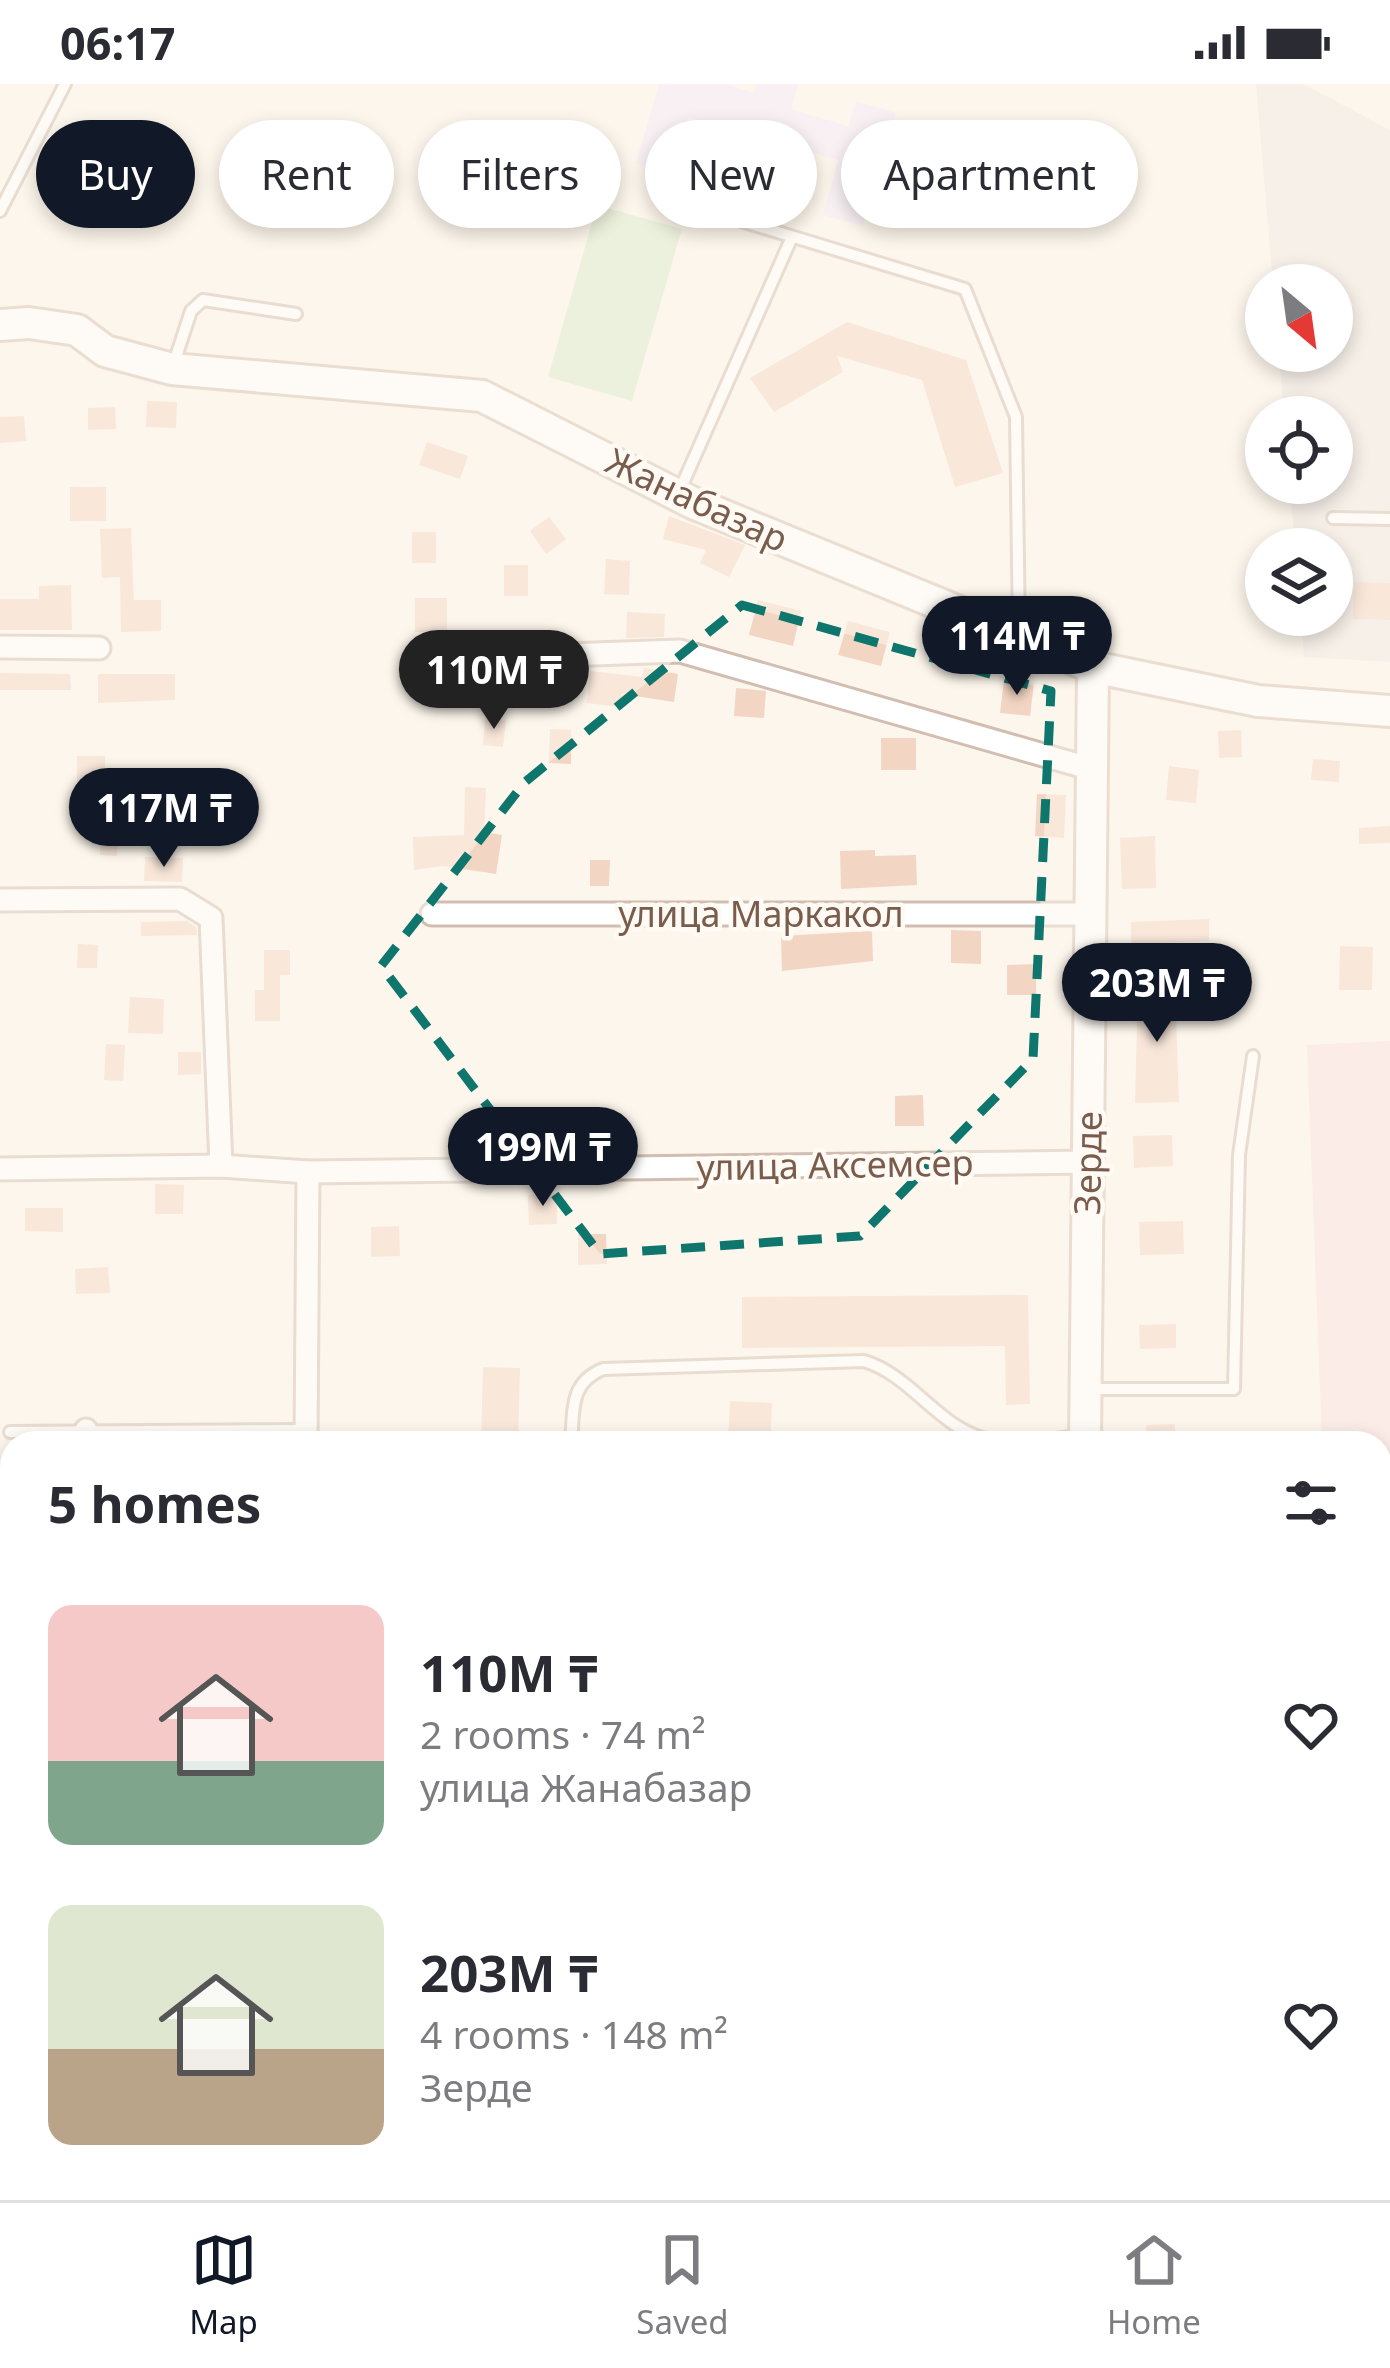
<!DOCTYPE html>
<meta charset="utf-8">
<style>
:root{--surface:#fff;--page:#f7f7f7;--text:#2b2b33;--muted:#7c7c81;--line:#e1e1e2;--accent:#111827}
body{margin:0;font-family:"Noto Sans",sans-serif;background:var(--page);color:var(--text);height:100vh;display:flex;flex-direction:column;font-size:45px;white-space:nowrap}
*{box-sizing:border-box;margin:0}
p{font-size:39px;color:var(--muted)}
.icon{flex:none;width:66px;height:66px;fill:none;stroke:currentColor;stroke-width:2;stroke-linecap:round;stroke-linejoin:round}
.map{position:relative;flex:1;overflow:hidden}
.drawer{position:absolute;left:0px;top:1347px;width:1392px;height:771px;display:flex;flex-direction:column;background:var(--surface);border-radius:36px 36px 0 0;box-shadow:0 6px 18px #0003}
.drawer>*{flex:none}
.hud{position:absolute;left:36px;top:36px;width:1320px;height:108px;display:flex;gap:24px}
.needle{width:78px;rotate:151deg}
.fabs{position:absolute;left:1245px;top:180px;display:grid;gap:24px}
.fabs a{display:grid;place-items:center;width:108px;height:108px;border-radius:50%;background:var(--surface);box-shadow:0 6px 18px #0003;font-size:60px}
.price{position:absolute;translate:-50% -102px;padding:0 27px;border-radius:42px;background:var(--accent);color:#fff;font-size:39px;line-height:78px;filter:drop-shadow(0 3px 6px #0008)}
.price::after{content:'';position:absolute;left:50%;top:72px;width:36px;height:27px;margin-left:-18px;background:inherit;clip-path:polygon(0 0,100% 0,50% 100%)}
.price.on{background:#222;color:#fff}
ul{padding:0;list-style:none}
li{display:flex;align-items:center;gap:36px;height:300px;padding:0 48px}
li span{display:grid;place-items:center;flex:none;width:336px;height:240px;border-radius:24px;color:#555}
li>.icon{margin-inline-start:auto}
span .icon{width:144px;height:144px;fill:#fffc;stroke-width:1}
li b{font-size:51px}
h2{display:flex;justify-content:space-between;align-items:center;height:144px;padding:0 48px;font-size:51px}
.tag{padding:0 42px;border-radius:54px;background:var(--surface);box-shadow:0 6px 18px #0003;font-size:42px;line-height:108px}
.tag.on{background:var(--accent);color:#fff}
.status{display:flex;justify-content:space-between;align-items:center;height:84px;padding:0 60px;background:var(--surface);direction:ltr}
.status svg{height:33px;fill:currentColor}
.dock{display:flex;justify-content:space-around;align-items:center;height:168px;border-top:3px solid var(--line);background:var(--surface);font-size:33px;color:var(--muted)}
.dock a{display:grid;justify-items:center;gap:6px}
.dock .on{color:var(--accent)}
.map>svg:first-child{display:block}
.industrial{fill:#efe9e4}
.education{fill:#f3e8fa}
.medical{fill:#fbdfe3}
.green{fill:#d8ecc9}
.building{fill:#f3d5c3}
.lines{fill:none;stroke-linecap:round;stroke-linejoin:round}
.lane-casing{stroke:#d1beb0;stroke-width:16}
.street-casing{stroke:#d1beb0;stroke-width:27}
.secondary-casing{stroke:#d6c0b0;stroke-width:36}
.lane{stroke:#fff;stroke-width:10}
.street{stroke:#fff;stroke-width:21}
.secondary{stroke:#fff;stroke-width:30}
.marked{fill:none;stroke:#0f766e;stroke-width:9;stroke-dasharray:24 15;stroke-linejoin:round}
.labels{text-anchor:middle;stroke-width:9;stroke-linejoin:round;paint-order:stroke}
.street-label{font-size:36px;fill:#7a5c4d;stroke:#fffaf3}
</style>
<div class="status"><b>06:17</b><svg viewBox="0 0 49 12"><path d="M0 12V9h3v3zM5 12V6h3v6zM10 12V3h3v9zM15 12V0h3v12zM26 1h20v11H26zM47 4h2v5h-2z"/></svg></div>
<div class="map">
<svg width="1390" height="2116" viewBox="0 0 1390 2116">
<rect width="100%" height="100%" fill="#fdf6ec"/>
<!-- industrial -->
<g class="industrial">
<path d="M1256 0H1304L1390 46V578L1304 573 1301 531H1332V465H1295L1290 399H1332V333H1284L1279 267H1332V201H1273Z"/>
<path d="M746 2106H1043V2116H747Z"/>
</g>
<!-- education -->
<path class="education" d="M659 0H725L754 9 757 0H798L791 25 848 42 856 17 896 29 863 142 823 131 838 76 688 33 670 89 636 79Z"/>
<!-- medical -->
<path class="medical" d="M1390 957V2086H1380V1359H1322L1307 961Z"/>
<!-- green -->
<path class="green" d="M597 121 682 145 632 317 548 293Z"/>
<!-- building -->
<g class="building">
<path d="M847 238 966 276 1003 389 955 403 922 296 837 272 843 288 774 328 750 294Z"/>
<path d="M147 317 177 318 176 344 146 343Z"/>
<path d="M115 323 116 345 88 346V324Z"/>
<path d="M24 332 26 357 0 359V333Z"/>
<path d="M427 358 468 372 460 395 419 381Z"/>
<rect x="70" y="403" width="36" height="34"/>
<path d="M669 432 745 461 729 493 700 479 706 466 663 455Z"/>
<path d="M549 433 566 455 546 470 530 447Z"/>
<path d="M131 444 134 516H161V547L121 548 120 493 102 494 100 445Z"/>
<rect x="412" y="448" width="24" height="31"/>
<path d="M606 475 630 477 629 511 604 510Z"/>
<rect x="504" y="481" width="24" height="31"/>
<path d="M1354 498 1390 499V536L1353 535Z"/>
<path d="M71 501 72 546H0V515H39V502Z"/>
<rect x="415" y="514" width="32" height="34"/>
<path d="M758 516 801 527 793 562 749 551Z"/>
<path d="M627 528 665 530 664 553 626 554Z"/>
<path d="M848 537 890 548 881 582 838 571Z"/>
<path d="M644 584 678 590 674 618 622 610 621 623 587 619 590 587 642 593Z"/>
<path d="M0 589 70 590 71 606H0Z"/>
<path d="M98 590H175V616L98 619Z"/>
<path d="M1004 596 1034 599 1030 632 1000 629Z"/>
<path d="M736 604 766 607 764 634 734 632Z"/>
<path d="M485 634 506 636 503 663 483 661Z"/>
<path d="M550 645 571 646V680L549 679Z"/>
<path d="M1241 646 1242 673 1219 674 1218 647Z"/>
<rect x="881" y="654" width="35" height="32"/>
<rect x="77" y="672" width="28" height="28"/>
<path d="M1313 675 1340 677 1339 698 1311 696Z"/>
<path d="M1169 682 1199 686 1196 719 1166 716Z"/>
<path d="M465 703 486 704 484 748 502 751 496 790 443 782 414 786 413 753 464 751Z"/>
<path d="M1037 710 1066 711 1064 754 1035 752Z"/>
<path d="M101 741 118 742 117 772 100 771Z"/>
<path d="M1390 742V759L1359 760V744Z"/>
<path d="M1155 752 1156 804 1122 805 1120 754Z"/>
<path d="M875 766V772L916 771 917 801 841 805 840 767Z"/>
<path d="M145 773 183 774 182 798 144 797Z"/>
<path d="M590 776H610L609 802H590Z"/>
<path d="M1209 835V857L1131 860V838Z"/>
<path d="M187 837 196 843 197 851 141 852V838Z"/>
<path d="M951 846 981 847V880L951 879Z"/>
<path d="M872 847 873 877 782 887 781 852Z"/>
<path d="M78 860 98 861 97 884H77Z"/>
<path d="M1340 862 1373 863 1372 906H1339Z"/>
<path d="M264 866H290V891H280V937H255V906H264Z"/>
<path d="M1036 880V911H1007V881Z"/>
<path d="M1175 900 1179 1018 1135 1019 1138 901Z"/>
<path d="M130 913 164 915 163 950 128 949Z"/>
<path d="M106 960 125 961 123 997 104 996Z"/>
<path d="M178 968H201V990L178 991Z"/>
<path d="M923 1011 924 1042H895V1012Z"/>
<path d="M578 1026H607V1056L579 1057Z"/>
<path d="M1172 1051 1173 1082 1134 1084 1133 1052Z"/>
<path d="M155 1100 184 1101 183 1130H155Z"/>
<path d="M557 1110V1140L529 1141 528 1111Z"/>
<path d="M25 1124H63V1148L25 1147Z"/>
<path d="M1183 1137 1184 1170 1140 1171 1139 1138Z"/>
<path d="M399 1142 400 1172 371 1173V1143Z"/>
<path d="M578 1150H606L607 1180 578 1181Z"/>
<path d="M108 1183 110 1209 76 1210 75 1185Z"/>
<path d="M1028 1211 1030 1320 1006 1321 1005 1262 742 1264V1213Z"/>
<path d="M1176 1240V1264L1140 1265 1139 1241Z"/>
<path d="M483 1283 520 1284 518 1359H481Z"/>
<path d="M730 1317 772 1319 770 1359H728Z"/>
<path d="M1175 1340V1359H1147L1146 1341Z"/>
</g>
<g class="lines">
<!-- lane casing -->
<g class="lane-casing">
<g id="lane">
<path d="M695 123 965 205 1016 333 1019 550"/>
<path d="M0 127 65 0"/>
<path d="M173 282 191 227 203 216 296 230"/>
<path d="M679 408 792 153"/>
<path d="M1333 434 1390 435"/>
<path d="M1089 1305H1234L1239 1071 1253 972"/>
<path d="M10 1348 306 1346"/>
<path d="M571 1359C574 1326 569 1299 603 1285L864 1277C914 1292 942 1350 995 1357 1022 1361 1055 1354 1082 1352"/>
<path d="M1388 1706 1390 1721"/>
<path d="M1380 2103H1390"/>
<path d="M694 2116V2106"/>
<path d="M1270 2116 1310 2106"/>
</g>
</g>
<!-- street casing -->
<g class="street-casing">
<g id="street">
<path d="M0 563 99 564"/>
<path d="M479 574 680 567 1092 685"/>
<path d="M0 816 180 815 211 834 221 1082"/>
<path d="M432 830H1090"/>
<path d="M0 1085 221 1082 308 1088 1088 1078"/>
<path d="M86 1346 87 1359"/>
<path d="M306 1359 308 1088"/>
<path d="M0 1599 12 1598"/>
<path d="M0 1846H12"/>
<path d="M256 2106 258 2116"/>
<path d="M83 2116V2106"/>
</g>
</g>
<!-- secondary casing -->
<g class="secondary-casing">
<g id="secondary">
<path d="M0 241 29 239 77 246 105 267 172 285 482 312 693 419 1093 583 1258 617 1390 627"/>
<path d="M1085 1359 1093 583"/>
<path d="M0 2069 12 2068"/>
<path d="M1083 2106 1084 2116"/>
</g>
</g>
<!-- lane -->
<use href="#lane" class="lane"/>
<!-- street -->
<use href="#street" class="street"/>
<!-- secondary -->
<use href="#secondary" class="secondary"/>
</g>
<!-- marked area -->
<path d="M0 0H1390V2116H0ZM742 521 1051 607 1033 975 860 1152 600 1170 381 882 525 698Z" fill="#fdf6ec" fill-opacity=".55" fill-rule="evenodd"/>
<path class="marked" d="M742 521 1051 607 1033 975 860 1152 600 1170 381 882 525 698Z"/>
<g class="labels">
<!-- street labels -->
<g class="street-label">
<text transform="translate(697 416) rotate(25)" y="13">Жанабазар</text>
<text x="761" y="843">улица Маркакол</text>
<text transform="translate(1088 1079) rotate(-89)" y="13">Зерде</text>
<text transform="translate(835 1081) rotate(-1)" y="13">улица Аксемсер</text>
</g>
</g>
</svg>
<div class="fabs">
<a><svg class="needle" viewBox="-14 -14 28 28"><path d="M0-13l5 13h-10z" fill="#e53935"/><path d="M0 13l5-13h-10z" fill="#7c7c81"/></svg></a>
<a><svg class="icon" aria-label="locate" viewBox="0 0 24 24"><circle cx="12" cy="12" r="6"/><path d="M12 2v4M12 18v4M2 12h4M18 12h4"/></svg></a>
<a><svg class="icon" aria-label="layers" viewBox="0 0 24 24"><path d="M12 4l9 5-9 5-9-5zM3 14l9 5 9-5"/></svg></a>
</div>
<b class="price" style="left:1017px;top:614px">114M ₸</b>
<b class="price on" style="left:494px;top:648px">110M ₸</b>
<b class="price" style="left:164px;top:786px">117M ₸</b>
<b class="price" style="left:1157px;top:961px">203M ₸</b>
<b class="price" style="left:543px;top:1125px">199M ₸</b>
<div class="hud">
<a class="tag on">Buy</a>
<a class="tag">Rent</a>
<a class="tag">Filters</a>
<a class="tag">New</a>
<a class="tag">Apartment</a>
</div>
<section class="drawer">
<h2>5 homes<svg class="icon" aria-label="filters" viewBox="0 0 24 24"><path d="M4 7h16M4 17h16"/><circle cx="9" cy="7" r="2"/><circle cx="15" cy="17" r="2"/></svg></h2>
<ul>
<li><span style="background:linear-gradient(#f6c9c9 65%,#7fa58c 0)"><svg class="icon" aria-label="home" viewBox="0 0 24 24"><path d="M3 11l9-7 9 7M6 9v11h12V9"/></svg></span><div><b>110M ₸</b><p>2 rooms · 74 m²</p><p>улица Жанабазар</p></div><svg class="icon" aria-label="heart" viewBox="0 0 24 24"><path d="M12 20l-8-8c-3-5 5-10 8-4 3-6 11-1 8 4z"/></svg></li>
<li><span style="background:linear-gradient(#dfe7d0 60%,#b9a48a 0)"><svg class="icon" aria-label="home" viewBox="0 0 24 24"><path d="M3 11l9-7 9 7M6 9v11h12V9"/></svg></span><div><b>203M ₸</b><p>4 rooms · 148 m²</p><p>Зерде</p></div><svg class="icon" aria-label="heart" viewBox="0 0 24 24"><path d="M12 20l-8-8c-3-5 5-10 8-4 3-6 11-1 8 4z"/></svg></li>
</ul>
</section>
</div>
<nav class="dock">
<a class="on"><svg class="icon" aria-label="map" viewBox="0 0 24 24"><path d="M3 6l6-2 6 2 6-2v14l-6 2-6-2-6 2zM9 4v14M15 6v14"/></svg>Map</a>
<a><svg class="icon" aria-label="saved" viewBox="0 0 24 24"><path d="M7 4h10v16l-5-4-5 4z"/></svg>Saved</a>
<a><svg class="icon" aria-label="home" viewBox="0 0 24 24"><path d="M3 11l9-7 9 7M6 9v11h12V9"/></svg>Home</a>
</nav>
